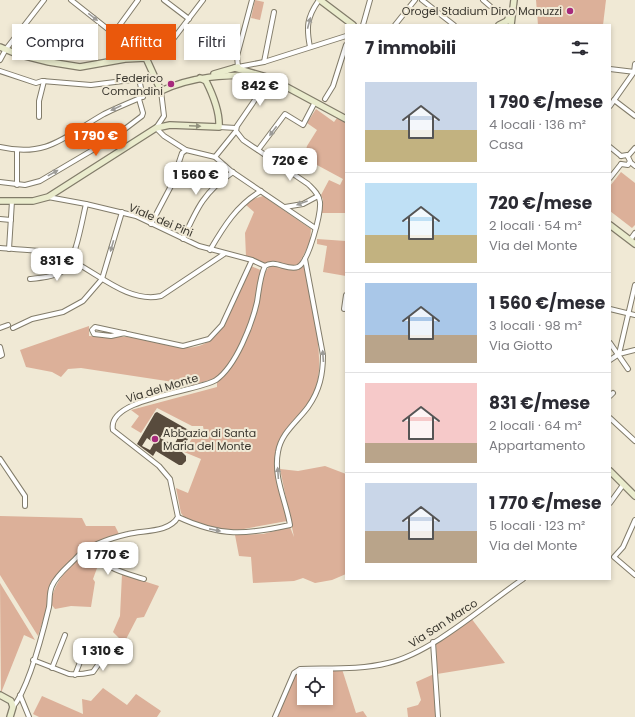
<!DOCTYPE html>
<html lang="it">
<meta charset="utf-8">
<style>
:root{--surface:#fff;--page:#f2f2f3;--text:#2b2b33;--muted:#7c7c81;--line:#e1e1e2;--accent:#ea580c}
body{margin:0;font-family:Poppins,sans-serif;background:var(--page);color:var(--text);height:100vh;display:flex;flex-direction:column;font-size:15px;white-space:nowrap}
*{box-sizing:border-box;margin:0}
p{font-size:13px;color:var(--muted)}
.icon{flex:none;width:22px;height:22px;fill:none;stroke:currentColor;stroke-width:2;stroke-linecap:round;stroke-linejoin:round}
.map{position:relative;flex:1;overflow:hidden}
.details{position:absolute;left:345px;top:24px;width:266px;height:556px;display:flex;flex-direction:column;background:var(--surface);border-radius:0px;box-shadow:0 2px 6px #0003}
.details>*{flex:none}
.guide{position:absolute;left:12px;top:24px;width:273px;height:36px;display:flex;gap:8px}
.buttons{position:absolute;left:297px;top:669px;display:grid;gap:8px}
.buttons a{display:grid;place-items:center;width:36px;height:36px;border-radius:0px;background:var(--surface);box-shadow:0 2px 6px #0003;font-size:20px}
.price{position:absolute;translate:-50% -34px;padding:0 9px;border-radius:8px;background:#fff;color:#222;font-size:13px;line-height:26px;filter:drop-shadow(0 1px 2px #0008)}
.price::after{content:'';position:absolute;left:50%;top:24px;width:12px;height:9px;margin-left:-6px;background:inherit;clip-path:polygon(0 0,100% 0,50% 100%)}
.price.active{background:var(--accent);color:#fff}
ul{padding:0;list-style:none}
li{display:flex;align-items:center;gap:12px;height:100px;padding:0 20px}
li+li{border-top:1px solid var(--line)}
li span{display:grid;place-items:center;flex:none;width:112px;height:80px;border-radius:0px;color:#555}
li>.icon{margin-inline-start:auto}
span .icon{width:48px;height:48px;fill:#fffc;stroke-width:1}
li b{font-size:17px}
h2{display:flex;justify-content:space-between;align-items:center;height:48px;padding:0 20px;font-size:17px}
.tag{padding:0 14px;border-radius:0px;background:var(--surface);box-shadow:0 2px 6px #0003;font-size:14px;line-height:36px}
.tag.active{background:var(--accent);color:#fff}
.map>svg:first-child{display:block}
.green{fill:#dcb099;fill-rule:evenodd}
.building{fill:#584b3d;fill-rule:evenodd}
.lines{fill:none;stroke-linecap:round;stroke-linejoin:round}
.street-casing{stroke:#827c6a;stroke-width:6}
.secondary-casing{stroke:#827c6a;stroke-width:8}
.street{stroke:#fff;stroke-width:4}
.secondary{stroke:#eaeccd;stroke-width:5.5}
.oneway{fill:#9c9b97}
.oneway2{fill:#92927e}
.poi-dot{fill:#a6297c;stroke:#f0e9d5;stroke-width:1.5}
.labels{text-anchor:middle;stroke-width:4;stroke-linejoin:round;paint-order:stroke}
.poi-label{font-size:11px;fill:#3a372f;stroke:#f0e9d5;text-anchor:end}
.street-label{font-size:11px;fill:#3a372f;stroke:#f0e9d5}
</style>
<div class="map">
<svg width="635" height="717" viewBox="0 0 635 717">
<rect width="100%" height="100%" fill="#f0e9d5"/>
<!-- green -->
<g class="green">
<path d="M255 0 264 2 260 20 251 18Z"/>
<path d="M536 0H606L603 25H538Z"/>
<path d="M316 109 334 122 337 118 346 123V213H321L323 200 321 195 329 180 340 185 343 179 304 158 307 146 317 130 307 123Z"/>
<path d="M621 172 635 183V225L632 228 610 211V186Z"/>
<path d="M263 196 311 229 310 242 301 260 304 263C310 295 326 358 316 387 311 404 296 416 286 429 266 455 282 492 287 521L233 531 203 525 184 517 181 513 176 488 188 493 201 459 184 452 195 433 204 432 203 426H192L157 408 141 433 131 427 139 416 131 410 217 387V382L213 379 193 385 81 368 68 369 61 377 52 372 26 367 20 350 89 326V336C101 337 113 337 125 337 153 336 186 360 212 339 227 326 242 285 251 266L265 272 269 267 246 257 245 233 254 212 246 205 253 199Z"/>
<path d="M317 239 346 241V276L323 272 327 246 317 244Z"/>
<path d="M325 466 346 474V574L332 580 315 583 303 578 294 581 253 583 251 557 239 556 235 535 263 534 290 527 294 537 280 469 298 471Z"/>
<path d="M0 516 82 518 86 526H115L119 534 79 553 57 575 50 585 47 608 38 636 0 575Z"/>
<path d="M91 551 100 560 93 579 95 582 91 607 71 606 55 609 51 604C53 581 72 562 91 551Z"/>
<path d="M122 574 159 586 144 617 137 618 124 643 113 632 120 616Z"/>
<path d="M0 583 35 640 24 635 1 693Z"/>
<path d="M471 618 505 663 437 674 440 717H408L407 708 418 705 421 700 416 682 434 674H437L436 643Z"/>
<path d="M342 669 356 713 363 711 367 717H277L295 675C308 666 328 670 342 669ZM304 676H326V698H304Z"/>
<path d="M103 688 127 705 136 694 161 711 157 717H39L33 714 42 696 83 714 82 699 91 701Z"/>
</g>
<!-- building -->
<path class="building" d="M157 412 192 432 181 451 186 456V461L182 465H179L156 451 153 456 137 444 155 413ZM167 427 180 434 174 445 160 438ZM147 438 154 443 150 450 142 446Z"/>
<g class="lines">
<!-- street casing -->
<g class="street-casing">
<g id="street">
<path d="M71 0 133 49"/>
<path d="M164 0 189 19"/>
<path d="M252 0 237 56 238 67 264 62 346 36"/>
<path d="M422 0 454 25"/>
<path d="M483 0 490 6"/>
<path d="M363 25 370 0"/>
<path d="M395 25 415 0"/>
<path d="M114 33 138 0"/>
<path d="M310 47C306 27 307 17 319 0"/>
<path d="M133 49 139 48 146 50 171 42 203 0"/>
<path d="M0 60 6 49 44 0"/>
<path d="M264 62 274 12"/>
<path d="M610 69 635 72"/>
<path d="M0 71 36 83 42 81 91 85 139 79 143 97"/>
<path d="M150 94 161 91 164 116 156 128 164 136 186 150"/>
<path d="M325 99 333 86 346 45"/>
<path d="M614 100 635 116"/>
<path d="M610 106 634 72 635 64"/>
<path d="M39 117V101L44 81"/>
<path d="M219 127 236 128"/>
<path d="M0 147C48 158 65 136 104 114 116 108 128 103 140 98"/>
<path d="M610 147 621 156"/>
<path d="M258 150 285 114 303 125 315 102"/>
<path d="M621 156 627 155 630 161 628 165 621 164"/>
<path d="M628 156 635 148"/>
<path d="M215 157 236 131"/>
<path d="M630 162 635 166"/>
<path d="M610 178 621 164"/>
<path d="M0 182 25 185 40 181 113 138 142 116 143 113 139 99"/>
<path d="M17 185V151"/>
<path d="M48 197 86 204 136 216 199 246 252 260 265 266"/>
<path d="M285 207 303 204 318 196"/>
<path d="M0 219 11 220"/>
<path d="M151 224 171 186 182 153 186 150 215 157 231 171 315 228"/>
<path d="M183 239C197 208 204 192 233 172"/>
<path d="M630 240 635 233"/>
<path d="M0 248C20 250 45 249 64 257 94 269 126 304 161 296L224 254"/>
<path d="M9 249 12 201"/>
<path d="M210 250C224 226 237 205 261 191"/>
<path d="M30 279C41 278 53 277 63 271 76 261 82 220 86 204"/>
<path d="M344 309 346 295"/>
<path d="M610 309 635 315"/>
<path d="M0 328 8 325"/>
<path d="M13 328 32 319 63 312 83 301 102 279 122 212"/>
<path d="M125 333 111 336 94 334 92 330 95 327 183 346 209 339 222 325 252 260"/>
<path d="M610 343 628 369"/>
<path d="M0 347 2 355 0 356"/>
<path d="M619 354 635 285"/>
<path d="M610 360 619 354 635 350"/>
<path d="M610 396 613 393"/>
<path d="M610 418 635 441"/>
<path d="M0 459 25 496V506"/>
<path d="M610 503 623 485"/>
<path d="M178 517C221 537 245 535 290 525 286 501 273 477 278 452 281 433 297 422 308 407 320 390 323 374 323 355L305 259"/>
<path d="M635 520 623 547 614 557 635 575"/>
<path d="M92 547C106 570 119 571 144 579"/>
<path d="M433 642 438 717"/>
<path d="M33 660 69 674C78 675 84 674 93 672L100 662 101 654 93 648 85 649 75 675"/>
<path d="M52 668 65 635"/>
<path d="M20 695 29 717"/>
<path d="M13 707C29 687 43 632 49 607 50 600 49 592 52 586 57 574 70 565 78 556 91 544 111 538 128 534 143 530 169 533 178 517L170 479 159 466 113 430C106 398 197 392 216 380 236 366 252 324 257 302 259 290 260 276 265 266 275 259 287 271 298 267 309 262 321 213 320 202 319 194 313 189 308 184L243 140 236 131 237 126 270 78"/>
<path d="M275 717 294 673 300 669C329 668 360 670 388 663 432 653 486 604 523 579"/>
</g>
</g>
<!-- secondary casing -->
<g class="secondary-casing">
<g id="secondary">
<path d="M320 0 353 25"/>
<path d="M499 25 507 21 511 13"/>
<path d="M511 25 514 0"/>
<path d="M0 47 17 54 49 62 80 67 125 59 146 58 161 91C192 76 225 75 258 75"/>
<path d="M235 68 270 78 346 119"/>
<path d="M214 74 238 67"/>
<path d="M0 201H33L48 197 156 128 170 125 219 127C220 111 213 95 206 81L200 78"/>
<path d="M610 225 635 244"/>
<path d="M610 471 635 496"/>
<path d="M0 695 11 701 13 707 10 717"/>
</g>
</g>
<!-- street -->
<use href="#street" class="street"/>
<!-- secondary -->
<use href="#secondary" class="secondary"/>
</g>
<!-- one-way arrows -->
<defs><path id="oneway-solid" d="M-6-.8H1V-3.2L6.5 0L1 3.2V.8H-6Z"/></defs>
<g class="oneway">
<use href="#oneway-solid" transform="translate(93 17) rotate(38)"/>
<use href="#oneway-solid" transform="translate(309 23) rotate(-75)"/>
<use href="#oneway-solid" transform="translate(116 108) rotate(155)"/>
<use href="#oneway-solid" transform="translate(273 131) rotate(127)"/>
<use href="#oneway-solid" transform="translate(53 173) rotate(-29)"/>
<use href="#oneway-solid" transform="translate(302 203) rotate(160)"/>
<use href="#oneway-solid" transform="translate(112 246) rotate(106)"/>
<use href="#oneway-solid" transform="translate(323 356) rotate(-94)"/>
<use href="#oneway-solid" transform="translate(278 473) rotate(-94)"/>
<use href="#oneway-solid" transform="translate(215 530) rotate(11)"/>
</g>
<use class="oneway2" href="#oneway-solid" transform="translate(195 126) rotate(2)"/>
<!-- markers -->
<g class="poi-dot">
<circle cx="570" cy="11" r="4"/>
<circle cx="171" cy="84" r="4"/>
<circle cx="155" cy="439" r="4"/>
</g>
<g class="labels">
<!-- poi labels -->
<g class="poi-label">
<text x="562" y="15">Orogel Stadium Dino Manuzzi</text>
<text x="163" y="82">Federico<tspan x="163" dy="13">Comandini</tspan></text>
<text x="163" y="437" text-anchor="start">Abbazia di Santa<tspan x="163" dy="13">Maria del Monte</tspan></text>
</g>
<!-- street labels -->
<g class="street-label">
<text transform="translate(161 220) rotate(23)" y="4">Viale dei Pini</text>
<text transform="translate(162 388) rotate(-17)" y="4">Via del Monte</text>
<text transform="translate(443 623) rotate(-33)" y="4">Via San Marco</text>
</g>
</g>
</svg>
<div class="buttons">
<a><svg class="icon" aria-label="locate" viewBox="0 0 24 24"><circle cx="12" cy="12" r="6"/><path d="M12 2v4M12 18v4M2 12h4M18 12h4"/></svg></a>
</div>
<b class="price" style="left:260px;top:107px">842 €</b>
<b class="price active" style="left:96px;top:157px">1 790 €</b>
<b class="price" style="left:290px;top:182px">720 €</b>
<b class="price" style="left:196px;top:196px">1 560 €</b>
<b class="price" style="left:57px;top:282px">831 €</b>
<b class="price" style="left:108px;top:576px">1 770 €</b>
<b class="price" style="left:103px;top:672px">1 310 €</b>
<div class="guide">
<a class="tag">Compra</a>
<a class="tag active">Affitta</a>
<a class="tag">Filtri</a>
</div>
<section class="details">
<h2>7 immobili<svg class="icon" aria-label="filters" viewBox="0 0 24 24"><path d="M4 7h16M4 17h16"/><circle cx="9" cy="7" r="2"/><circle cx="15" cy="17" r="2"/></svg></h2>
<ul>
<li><span style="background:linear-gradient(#c9d6e8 60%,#c2b280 0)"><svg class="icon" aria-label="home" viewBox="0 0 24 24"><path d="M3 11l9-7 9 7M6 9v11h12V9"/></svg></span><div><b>1 790 €/mese</b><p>4 locali · 136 m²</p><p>Casa</p></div></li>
<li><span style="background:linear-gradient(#bfe0f5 65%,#c2b280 0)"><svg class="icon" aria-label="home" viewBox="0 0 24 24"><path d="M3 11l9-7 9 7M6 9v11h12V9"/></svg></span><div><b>720 €/mese</b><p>2 locali · 54 m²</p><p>Via del Monte</p></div></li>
<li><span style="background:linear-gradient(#a9c7e8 65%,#b9a48a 0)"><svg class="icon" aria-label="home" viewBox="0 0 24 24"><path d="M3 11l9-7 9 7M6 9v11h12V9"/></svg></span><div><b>1 560 €/mese</b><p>3 locali · 98 m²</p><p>Via Giotto</p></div></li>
<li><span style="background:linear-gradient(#f6c9c9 75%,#b9a48a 0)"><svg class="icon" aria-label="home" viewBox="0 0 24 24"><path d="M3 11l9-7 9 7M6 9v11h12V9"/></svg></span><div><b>831 €/mese</b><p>2 locali · 64 m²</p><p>Appartamento</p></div></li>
<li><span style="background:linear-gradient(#c9d6e8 60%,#b9a48a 0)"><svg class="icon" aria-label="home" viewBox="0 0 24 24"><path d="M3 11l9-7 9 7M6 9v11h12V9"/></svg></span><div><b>1 770 €/mese</b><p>5 locali · 123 m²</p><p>Via del Monte</p></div></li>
</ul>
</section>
</div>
